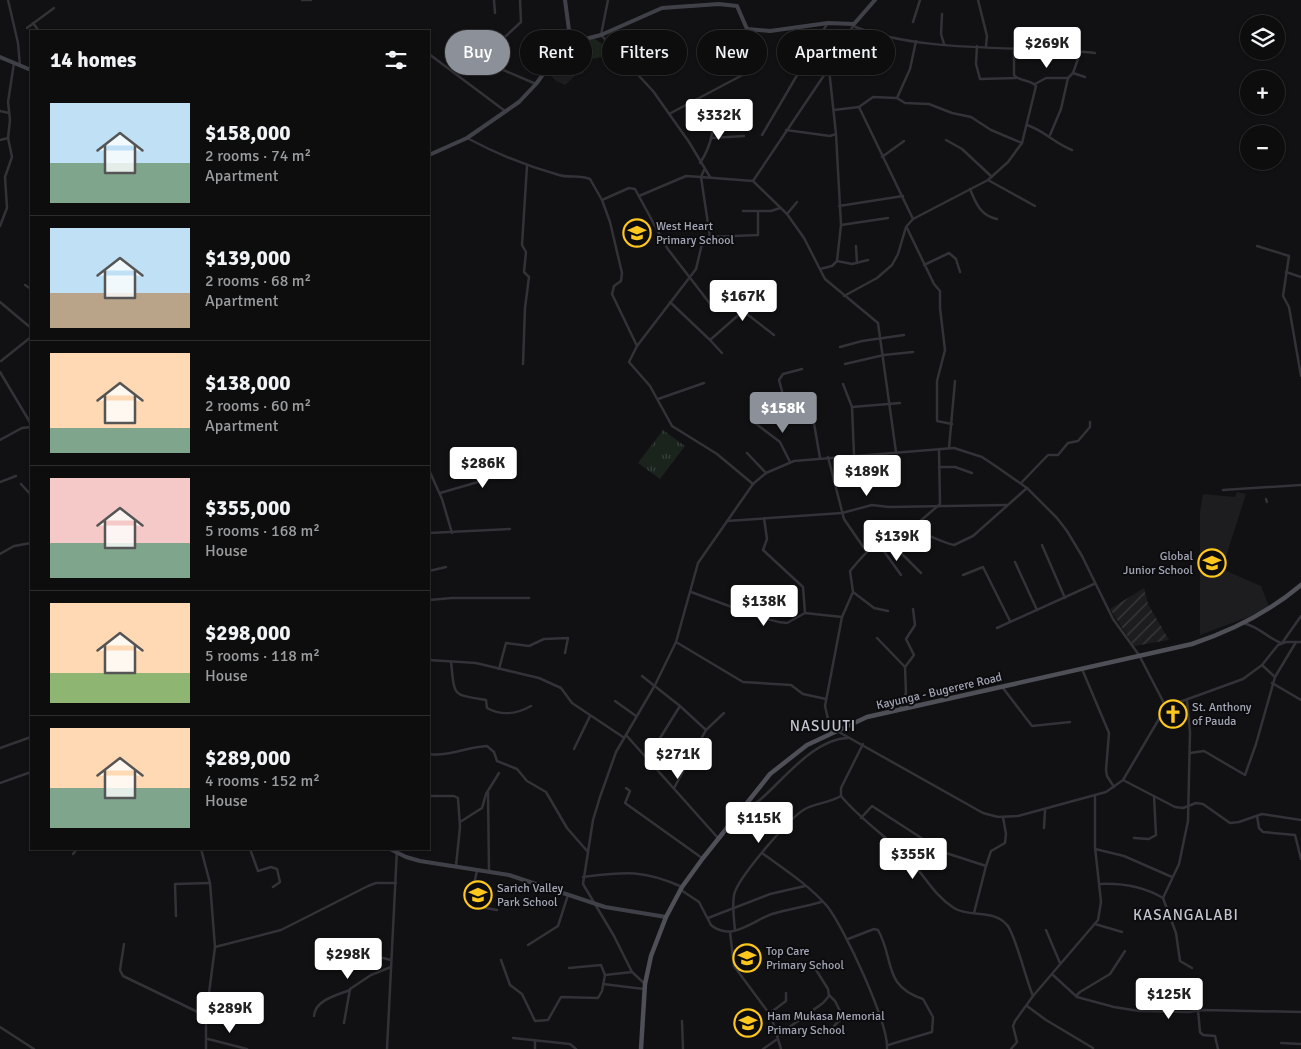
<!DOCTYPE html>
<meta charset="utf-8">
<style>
:root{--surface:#0d0d0e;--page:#161617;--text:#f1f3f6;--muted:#9a9c9e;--line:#2d2d2e;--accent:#8c9099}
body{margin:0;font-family:Signika,sans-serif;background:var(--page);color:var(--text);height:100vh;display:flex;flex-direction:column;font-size:19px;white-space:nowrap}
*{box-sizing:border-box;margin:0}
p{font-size:16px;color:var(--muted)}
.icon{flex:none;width:28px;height:28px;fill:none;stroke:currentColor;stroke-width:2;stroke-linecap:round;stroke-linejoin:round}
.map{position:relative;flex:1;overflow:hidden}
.panel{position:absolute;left:30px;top:30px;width:400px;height:820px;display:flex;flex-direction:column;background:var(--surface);border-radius:0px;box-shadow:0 1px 4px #0004,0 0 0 1px var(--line)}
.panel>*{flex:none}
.top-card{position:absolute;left:445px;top:30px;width:475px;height:45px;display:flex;gap:10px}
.tools{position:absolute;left:1240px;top:15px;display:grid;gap:10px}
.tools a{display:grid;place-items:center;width:45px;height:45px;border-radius:50%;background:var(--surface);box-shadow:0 1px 4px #0004,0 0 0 1px var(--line);font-size:25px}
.price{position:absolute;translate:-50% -42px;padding:0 11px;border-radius:5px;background:#fff;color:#222;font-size:16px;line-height:32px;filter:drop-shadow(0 1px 2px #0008)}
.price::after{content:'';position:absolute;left:50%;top:30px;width:15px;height:11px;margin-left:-8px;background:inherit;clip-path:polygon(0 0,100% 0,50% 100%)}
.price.selected{background:var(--accent);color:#fff}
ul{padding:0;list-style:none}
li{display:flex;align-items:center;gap:15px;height:125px;padding:0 20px}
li+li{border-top:1px solid var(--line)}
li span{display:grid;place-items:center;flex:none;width:140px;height:100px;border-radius:0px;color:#555}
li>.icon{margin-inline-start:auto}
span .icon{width:60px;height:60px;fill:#fffc;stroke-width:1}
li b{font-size:21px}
h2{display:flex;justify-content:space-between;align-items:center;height:60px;padding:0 20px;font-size:21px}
.chip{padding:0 18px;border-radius:22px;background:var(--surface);box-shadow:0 1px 4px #0004,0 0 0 1px var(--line);font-size:18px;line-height:45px}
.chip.selected{background:var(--accent);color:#fff}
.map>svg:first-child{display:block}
.built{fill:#1d1d20}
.industrial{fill:url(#industrial-furrows)}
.grass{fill:#1b231d}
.park{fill:url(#park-tufts)}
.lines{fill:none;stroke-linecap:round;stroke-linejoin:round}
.street{stroke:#323238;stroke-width:2.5}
.secondary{stroke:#404148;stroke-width:4}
.primary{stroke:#4e4f57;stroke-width:4.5}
.labels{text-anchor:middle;stroke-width:4;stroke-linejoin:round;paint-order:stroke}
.poi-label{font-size:12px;fill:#a2a6b5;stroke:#0c0c0e;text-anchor:start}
.street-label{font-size:12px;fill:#a2a6b5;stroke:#0c0c0e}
.quarter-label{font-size:15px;letter-spacing:1px;fill:#c3c5d0;stroke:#0c0c0e}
</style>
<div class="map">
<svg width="1301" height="1049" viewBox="0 0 1301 1049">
<defs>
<pattern id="industrial-furrows" width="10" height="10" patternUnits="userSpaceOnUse" patternTransform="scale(1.25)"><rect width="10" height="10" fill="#1d1d20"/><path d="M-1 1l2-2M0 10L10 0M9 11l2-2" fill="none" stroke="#3b3b3e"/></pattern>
<pattern id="park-tufts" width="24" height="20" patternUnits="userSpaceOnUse" patternTransform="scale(1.25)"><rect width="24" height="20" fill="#1b231d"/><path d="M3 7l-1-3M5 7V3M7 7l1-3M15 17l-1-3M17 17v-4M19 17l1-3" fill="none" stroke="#39403c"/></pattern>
</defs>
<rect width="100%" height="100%" fill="#111113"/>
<!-- built -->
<g class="built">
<path d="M565 48H587L581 62V68L584 73 575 76 565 85 556 81 548 73Z"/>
<path d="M1237 492 1246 494 1222 569 1261 586 1270 609 1200 635V512L1203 494 1235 497Z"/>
</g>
<!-- industrial -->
<path class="industrial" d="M1144 588 1148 604 1169 640 1134 646 1110 609Z"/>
<!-- grass -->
<path class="grass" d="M593 38 617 53 581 62 587 48H565L568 45Z"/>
<!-- park -->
<path class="park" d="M663 430 685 446 660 479 638 463Z"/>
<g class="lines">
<!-- street -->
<g class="street">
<path d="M8 0 18 43 20 66"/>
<path d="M302 0H311"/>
<path d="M494 0 495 13"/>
<path d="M520 0 521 22 480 60 536 84"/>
<path d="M608 0 601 35 653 91 689 142 710 177"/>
<path d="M978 0 987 36 986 46"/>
<path d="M942 14 941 34 944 44"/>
<path d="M913 22 920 0"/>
<path d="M33 23 39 31"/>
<path d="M854 24 835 59 753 181 787 214 804 238 825 279 878 323 896 452"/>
<path d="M853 26C923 54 1020 45 1095 53"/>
<path d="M27 28 54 8"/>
<path d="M977 46 976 64 980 79 1016 78"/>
<path d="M429 54 505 111"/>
<path d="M1073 73 1085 77"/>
<path d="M1035 84 1046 78H1068"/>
<path d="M897 98 905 103 929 104 952 113 971 117 991 130 1022 143"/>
<path d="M859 107 873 97 897 98 910 69 916 41"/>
<path d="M834 110 859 107 913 219"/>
<path d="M0 111 9 113"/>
<path d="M669 114 750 71 753 64 746 43 747 29"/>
<path d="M1027 125C1045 131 1054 143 1072 150"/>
<path d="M786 130 830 136 836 134 829 69"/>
<path d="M762 135 827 24"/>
<path d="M1050 135 1061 109 1068 78 1073 73 1078 59V32"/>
<path d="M467 138C497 154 526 166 559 175 569 178 580 175 590 179L602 200 610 222 622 273 621 281 614 286 612 294 637 346"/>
<path d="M711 138 744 136"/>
<path d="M0 140 8 138"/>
<path d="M946 140 962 149 992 177"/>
<path d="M882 157 904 141"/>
<path d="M700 163C706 154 710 145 712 134 713 123 710 115 717 107"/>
<path d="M988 180 1035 206"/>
<path d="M753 181 701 177 710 237 702 244 696 269 637 346 629 362 650 386 672 426 717 454 753 484"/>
<path d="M970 189C976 204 981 216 997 219"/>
<path d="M639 196 686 176 701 177 704 170"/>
<path d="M602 200 629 188 635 189 667 248 711 305"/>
<path d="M839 206 903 196"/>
<path d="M743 211H771L780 208"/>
<path d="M787 214 797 202"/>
<path d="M841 225 888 218"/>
<path d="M0 226 7 208 5 177 12 157 8 138 10 120 8 102 14 63"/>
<path d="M907 228 934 284 940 291V308L945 350 937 381V421L952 424"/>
<path d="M710 237 758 235V212"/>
<path d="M856 246 857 263"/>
<path d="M1257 246 1289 256 1283 296 1289 307 1301 376"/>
<path d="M837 261 852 264 868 260"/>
<path d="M924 265 949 253 956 259 960 272"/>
<path d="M820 269 832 266 837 261 841 225 836 134"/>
<path d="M1286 272 1301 277"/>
<path d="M25 285 31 289"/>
<path d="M844 296 877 278 892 265 898 254 906 227 913 219 988 180 1008 162 1022 143 1036 86C1030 79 1020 82 1014 75V48"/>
<path d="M0 302 31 328"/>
<path d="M670 302 710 340"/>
<path d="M840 347 862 341 904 335"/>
<path d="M722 353 710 340 743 311 774 335"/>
<path d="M1 361 31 337"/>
<path d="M523 364 525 308 529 277 524 272 526 252 522 245 527 166"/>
<path d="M845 364 884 355 913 352"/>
<path d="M802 369 783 374 779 380 786 406 808 404 811 406 820 458"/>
<path d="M0 372 31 424"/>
<path d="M843 384 852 407"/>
<path d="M658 399 704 383"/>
<path d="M755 423 780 442 790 462"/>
<path d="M0 440 22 428 31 427"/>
<path d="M949 448 955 381"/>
<path d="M747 453 766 473"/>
<path d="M854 455 852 407 900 403"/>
<path d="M828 457 844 519 866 551"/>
<path d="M939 467H955L972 473"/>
<path d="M429 470 442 499 452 533"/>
<path d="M0 482 16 476"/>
<path d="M1021 483 1048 455H1058L1068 443 1078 441 1090 427V422"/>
<path d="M21 484 31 495"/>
<path d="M1223 490 1301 485"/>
<path d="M440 493 478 482 487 477 488 472 482 460"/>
<path d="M1266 499 1267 502"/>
<path d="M764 518 767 539 763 550 803 587 805 613"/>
<path d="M727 521 842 513 872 505 889 507 1007 505"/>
<path d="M911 529 940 504 939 449"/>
<path d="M429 533 510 529"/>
<path d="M886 538 921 573"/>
<path d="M878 543 901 575"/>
<path d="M1042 545 1065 598"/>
<path d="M0 554 14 546 31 543"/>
<path d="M1015 562 1037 610"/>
<path d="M429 571 446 567"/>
<path d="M963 575 983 567 1010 621"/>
<path d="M691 592 759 617 779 622 787 623 805 613 842 617"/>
<path d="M853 592 874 608 888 611"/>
<path d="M429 600 452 598H529"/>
<path d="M1243 623C1260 627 1266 637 1281 643"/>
<path d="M997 628 1094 584"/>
<path d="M877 638 905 667 906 693 900 709"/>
<path d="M676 642 743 682 791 685 803 694 826 699"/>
<path d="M1282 643 1301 616"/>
<path d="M429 660 476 663 539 678 561 688 572 703 623 737"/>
<path d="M451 662C455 697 451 694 486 700L487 708C501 716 517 714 531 706"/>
<path d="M905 667 914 655 906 639 915 625 913 609"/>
<path d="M499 669 506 643 529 646 544 639 568 638 565 653"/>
<path d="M1082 669 1109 733 1106 770 1107 776 1114 787"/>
<path d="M642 676 680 706 706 730 674 788"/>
<path d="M1275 677 1296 642"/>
<path d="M1272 683 1301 700"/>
<path d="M1003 688 1032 726 1070 722"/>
<path d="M615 701 636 716"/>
<path d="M1187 701 1190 732 1188 821 1179 864 1163 898 1176 933 1180 961 1192 968"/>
<path d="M706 730 724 713"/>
<path d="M837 731 983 813 998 817 1018 816 1106 792 1123 780 1166 707 1243 679 1262 665 1278 645 1286 642H1301"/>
<path d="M831 732 825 706 842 617 853 592 850 571C864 554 889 524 914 531 928 534 941 542 954 545L973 536 1027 488"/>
<path d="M626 735 718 838"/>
<path d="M863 744 841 788V796C860 819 884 835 905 855 923 872 932 894 954 908 970 918 994 909 1007 925 1015 933 1026 980 1033 996"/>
<path d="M0 748 31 737"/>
<path d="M574 749 590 716"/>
<path d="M1190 753 1204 751 1245 775 1256 744 1275 677 1262 665"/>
<path d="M429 754C448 757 467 747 487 746L494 752 497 761 517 769 527 781 546 792 567 828 588 852"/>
<path d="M647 759 680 706"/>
<path d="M1123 780 1175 807 1183 808 1196 803 1203 804 1230 823 1239 822 1262 814 1301 820"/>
<path d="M0 783 31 772"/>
<path d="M626 788 630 791 625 803 702 858"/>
<path d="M488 792 489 871"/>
<path d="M429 796H454L458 798 460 827 456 866"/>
<path d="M744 808C765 808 804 739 848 738"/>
<path d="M1257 816 1259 828 1263 832 1295 835 1301 859"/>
<path d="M861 818 872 806 943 852 986 866 974 913"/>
<path d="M460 822 482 808 486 794 499 773"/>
<path d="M1044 828 1045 810"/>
<path d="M1134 838 1149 839 1156 835 1154 796"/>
<path d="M201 849 210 883 215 947 206 1016V1049"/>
<path d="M250 849 258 871 271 867 277 869 280 882 273 887"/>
<path d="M1095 849 1124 856 1172 877"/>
<path d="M762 853C784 869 810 886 827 906 844 927 889 1024 887 1049"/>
<path d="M73 854 77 849"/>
<path d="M986 866 991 851 1005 843 1006 834 1003 817"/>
<path d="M477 871 469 905 497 910"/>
<path d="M583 877C624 872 643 869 682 887"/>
<path d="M1100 884C1122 883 1144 887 1163 898"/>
<path d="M681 890 699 902 711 925C731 942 752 921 772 914 788 909 805 907 821 902"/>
<path d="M176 916 175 884 210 883"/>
<path d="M708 918 770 894 805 886"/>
<path d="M1095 924 1122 932"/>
<path d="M735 930C734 919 732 907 734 895 737 879 789 818 805 809 816 803 829 803 841 796"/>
<path d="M1046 930 1060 963"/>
<path d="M730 932 734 966 771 1016 781 1049"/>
<path d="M848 939 874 929 878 930C895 960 882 985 923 999L933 1017 932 1032 888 1045"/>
<path d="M351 940 375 956 391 960"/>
<path d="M124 944 120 970 123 976 206 1016"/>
<path d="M528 945 558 926 568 895"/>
<path d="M215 947 281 930 368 886 376 883H396"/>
<path d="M501 960 510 985 522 994 535 1021 548 1020 561 997 598 998 602 991 605 975 632 972 645 984"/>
<path d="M569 968 601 965 605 975"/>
<path d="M632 972 614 936 583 884 593 820 600 797 616 752 655 685 676 642 698 563 753 484 766 473 794 461 954 448 982 457 997 467 1027 488 1057 518 1067 531 1082 556 1113 619 1139 655 1166 707"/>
<path d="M1053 975 1077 997 1114 1007 1139 1011 1189 1012 1203 1010 1301 1012"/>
<path d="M603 984 644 989"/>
<path d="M829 995 835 1001 843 1017 834 1026"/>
<path d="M1076 996 1080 992 1110 974 1125 951"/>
<path d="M1027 1006 1046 1020 1093 1048"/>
<path d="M1198 1010 1200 1032 1203 1035 1215 1036 1218 1049"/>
<path d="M770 1013 786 1001V993"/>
<path d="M314 1016C315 1000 337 995 350 990"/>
<path d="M682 1021 683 1049"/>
<path d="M344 1023 350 989 371 975 391 967"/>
<path d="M0 1027 34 1049"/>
<path d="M777 1036 823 1003 829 996 828 989 813 965"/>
<path d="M513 1038 570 1044 576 1049"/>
<path d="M208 1039 247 1049"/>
<path d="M1281 1043 1301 1044"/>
<path d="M387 1049 397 849"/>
<path d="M535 1049V1041"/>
<path d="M763 1049 776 1040"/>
<path d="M1011 1049 1017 1042 1013 1026 1015 1021 1033 996 1098 920 1101 902 1095 847V797"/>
</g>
<!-- secondary -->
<g class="secondary">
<path d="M565 44 569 30 565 0"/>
<path d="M0 57 31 70"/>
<path d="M429 155 467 138 519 102 536 84 565 44 601 35 662 8 719 4 737 6 747 29 770 31 828 23 854 24 875 0"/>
<path d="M390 849 406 857 420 861 509 875 605 907 666 917"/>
</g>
<!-- primary -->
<path class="primary" d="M641 1049 645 984 651 956 666 917 682 887 703 858 770 774 807 745 867 717 1192 644C1231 631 1269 612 1301 585"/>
</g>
<!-- icons -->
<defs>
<g id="school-ring" transform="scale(1.4375)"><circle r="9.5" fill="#0c0c0e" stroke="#fec71e" stroke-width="1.5"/><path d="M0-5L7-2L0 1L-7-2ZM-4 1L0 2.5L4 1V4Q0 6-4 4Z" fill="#fec71e"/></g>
<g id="church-ring" transform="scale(1.4375)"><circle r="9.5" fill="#0c0c0e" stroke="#fec71e" stroke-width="1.5"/><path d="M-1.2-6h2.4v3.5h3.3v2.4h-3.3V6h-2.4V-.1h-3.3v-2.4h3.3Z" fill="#fec71e"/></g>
</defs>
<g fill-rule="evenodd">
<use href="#school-ring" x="637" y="233"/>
<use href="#school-ring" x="1212" y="563"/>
<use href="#church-ring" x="1173" y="714"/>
<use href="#school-ring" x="478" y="895"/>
<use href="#school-ring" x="747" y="958"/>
<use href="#school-ring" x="748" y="1023"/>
</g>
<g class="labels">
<!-- poi labels -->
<g class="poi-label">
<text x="656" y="230">West Heart<tspan x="656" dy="14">Primary School</tspan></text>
<text x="1193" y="560" text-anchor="end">Global<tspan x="1193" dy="14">Junior School</tspan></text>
<text x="1192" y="711">St. Anthony<tspan x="1192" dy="14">of Pauda</tspan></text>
<text x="497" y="892">Sarich Valley<tspan x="497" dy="14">Park School</tspan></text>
<text x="766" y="955">Top Care<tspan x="766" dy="14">Primary School</tspan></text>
<text x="767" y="1020">Ham Mukasa Memorial<tspan x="767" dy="14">Primary School</tspan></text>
</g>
<!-- street labels -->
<g class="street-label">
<text transform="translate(939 691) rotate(-13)" y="4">Kayunga - Bugerere Road</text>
</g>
<!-- quarter labels -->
<g class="quarter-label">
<text x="823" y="731">NASUUTI</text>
<text x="1186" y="920">KASANGALABI</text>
</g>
</g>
</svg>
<div class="tools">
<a><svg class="icon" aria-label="layers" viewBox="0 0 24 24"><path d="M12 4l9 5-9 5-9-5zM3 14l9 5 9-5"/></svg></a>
<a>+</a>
<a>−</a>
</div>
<b class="price" style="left:1047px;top:69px">$269K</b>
<b class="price" style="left:719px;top:141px">$332K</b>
<b class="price" style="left:743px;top:322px">$167K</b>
<b class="price selected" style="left:783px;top:434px">$158K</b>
<b class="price" style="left:483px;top:489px">$286K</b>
<b class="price" style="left:867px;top:497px">$189K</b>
<b class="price" style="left:897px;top:562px">$139K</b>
<b class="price" style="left:764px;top:627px">$138K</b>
<b class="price" style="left:678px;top:780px">$271K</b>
<b class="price" style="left:759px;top:844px">$115K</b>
<b class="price" style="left:913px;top:880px">$355K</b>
<b class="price" style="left:348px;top:980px">$298K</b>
<b class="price" style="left:1169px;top:1020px">$125K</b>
<b class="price" style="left:230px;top:1034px">$289K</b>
<div class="top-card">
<a class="chip selected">Buy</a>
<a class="chip">Rent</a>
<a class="chip">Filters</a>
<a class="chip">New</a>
<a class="chip">Apartment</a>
</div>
<section class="panel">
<h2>14 homes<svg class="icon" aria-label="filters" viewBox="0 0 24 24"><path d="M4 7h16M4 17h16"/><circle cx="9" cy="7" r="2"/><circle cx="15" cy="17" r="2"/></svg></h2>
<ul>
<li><span style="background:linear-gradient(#bfe0f5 60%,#7fa58c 0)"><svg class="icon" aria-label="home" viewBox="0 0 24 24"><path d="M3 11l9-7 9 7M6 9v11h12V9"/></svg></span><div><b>$158,000</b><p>2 rooms · 74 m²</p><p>Apartment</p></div></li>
<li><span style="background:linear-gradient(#bfe0f5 65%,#b9a48a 0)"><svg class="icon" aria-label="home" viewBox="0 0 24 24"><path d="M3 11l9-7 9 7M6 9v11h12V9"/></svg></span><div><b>$139,000</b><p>2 rooms · 68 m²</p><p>Apartment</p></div></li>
<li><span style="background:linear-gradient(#ffd9b3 75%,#7fa58c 0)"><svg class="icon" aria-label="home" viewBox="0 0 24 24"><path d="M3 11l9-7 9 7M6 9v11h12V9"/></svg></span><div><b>$138,000</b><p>2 rooms · 60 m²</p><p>Apartment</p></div></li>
<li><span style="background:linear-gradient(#f6c9c9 65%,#7fa58c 0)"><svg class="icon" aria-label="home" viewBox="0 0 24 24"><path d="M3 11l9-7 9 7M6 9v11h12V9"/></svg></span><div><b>$355,000</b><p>5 rooms · 168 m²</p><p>House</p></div></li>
<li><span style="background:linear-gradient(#ffd9b3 70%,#8fb573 0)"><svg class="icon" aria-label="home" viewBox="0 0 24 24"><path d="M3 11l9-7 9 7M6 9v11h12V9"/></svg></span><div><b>$298,000</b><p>5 rooms · 118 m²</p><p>House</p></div></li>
<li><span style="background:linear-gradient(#ffd9b3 60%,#7fa58c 0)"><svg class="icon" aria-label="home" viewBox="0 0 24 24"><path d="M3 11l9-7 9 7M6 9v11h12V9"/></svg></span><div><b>$289,000</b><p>4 rooms · 152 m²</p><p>House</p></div></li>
</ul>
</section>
</div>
